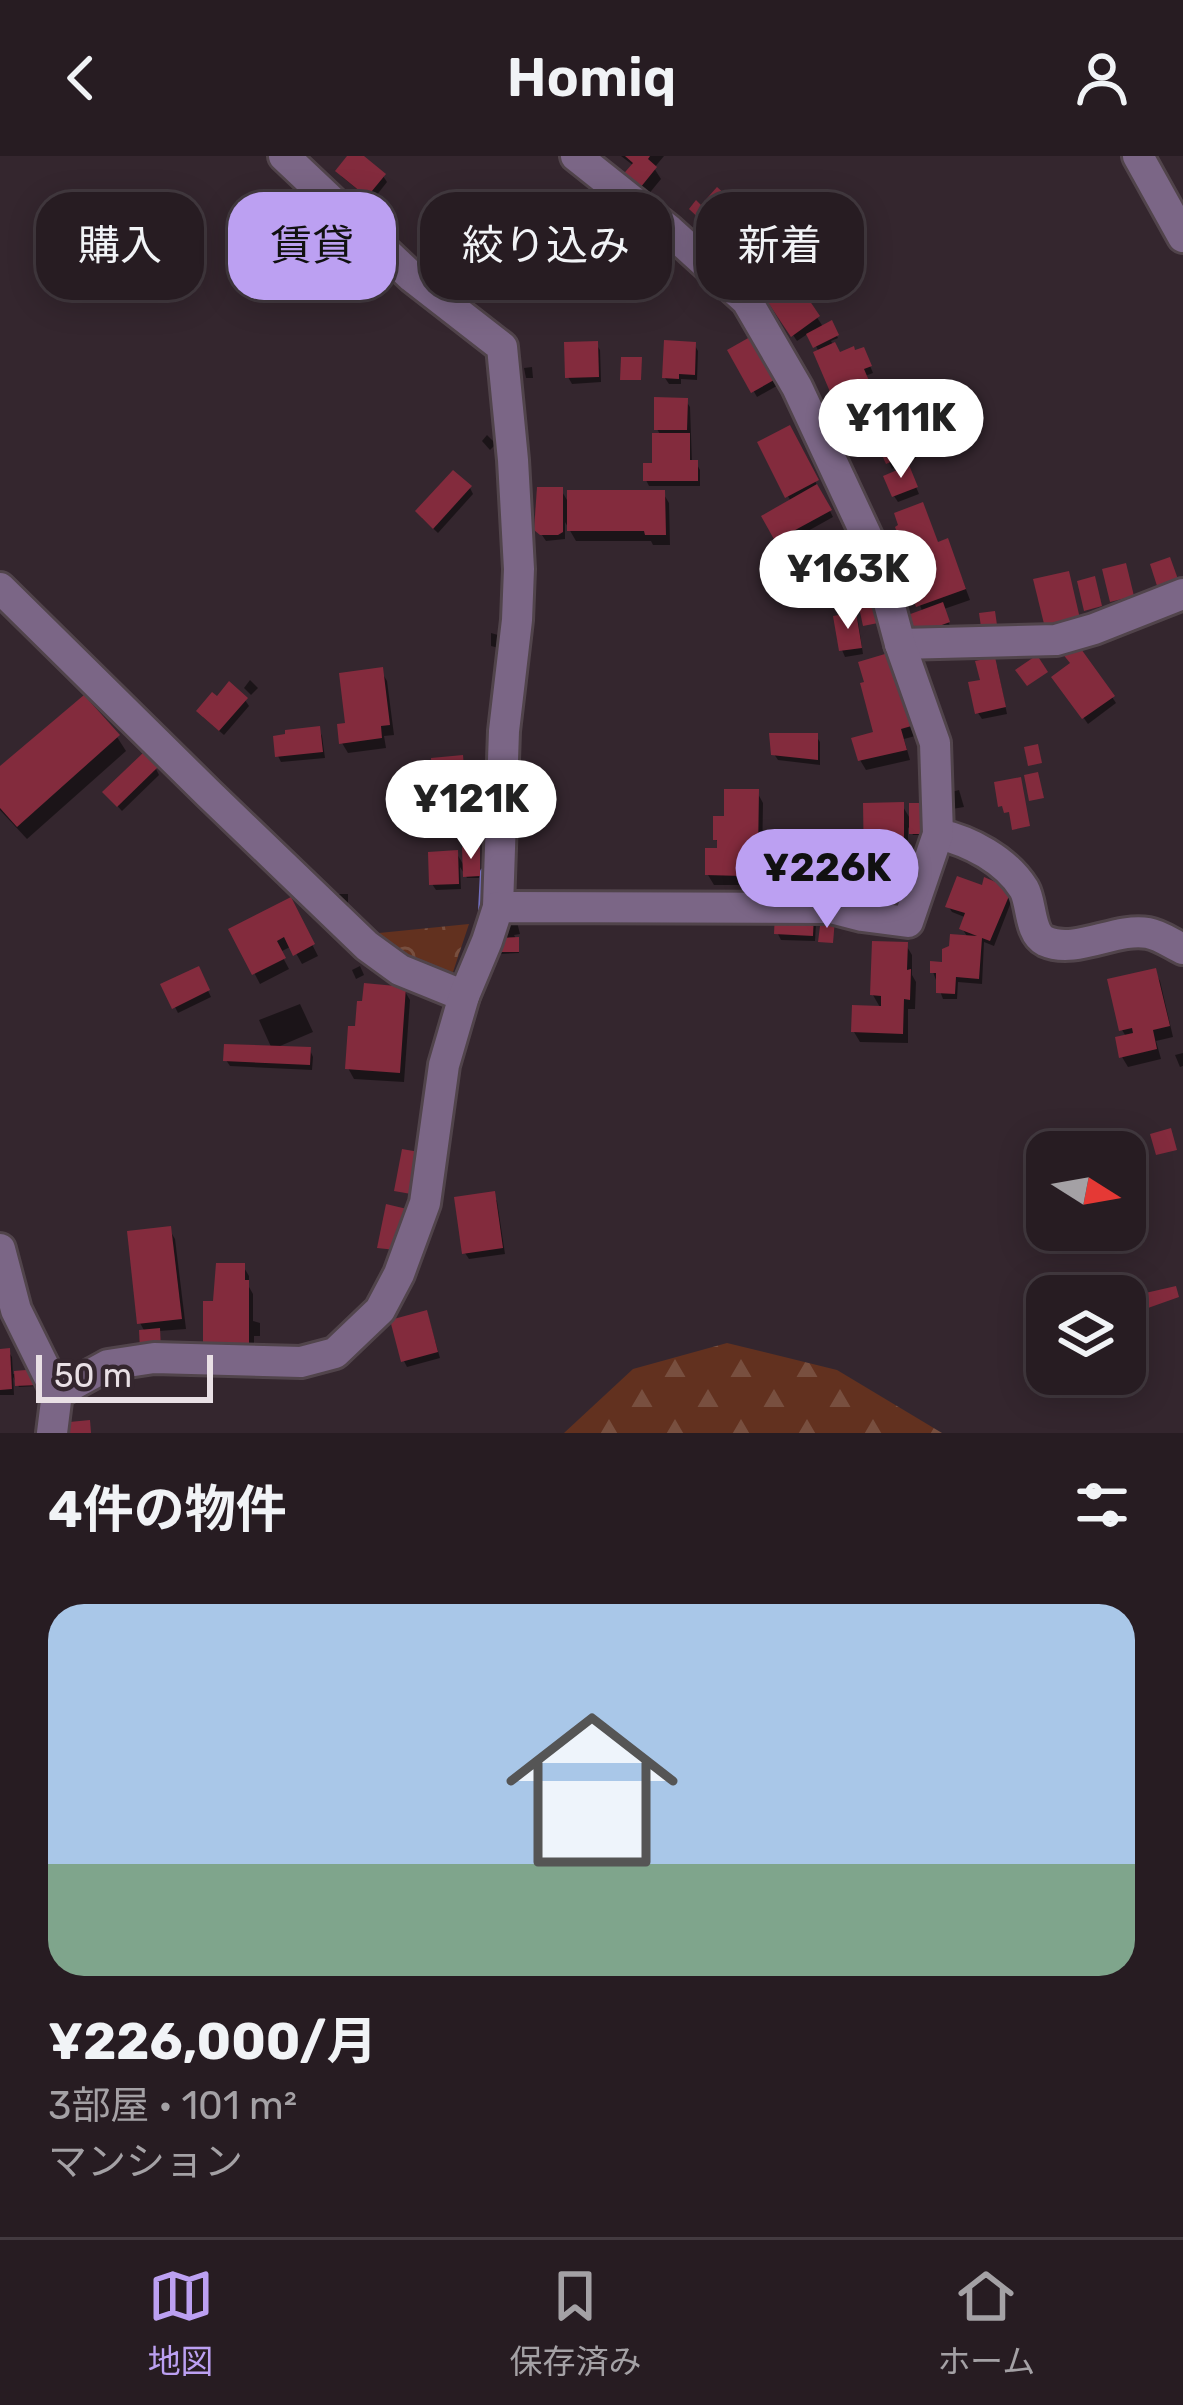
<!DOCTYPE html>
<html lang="ja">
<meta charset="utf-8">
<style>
:root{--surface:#271c22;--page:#2f252a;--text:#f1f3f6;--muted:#a4a1a5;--line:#433a40;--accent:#bca0f2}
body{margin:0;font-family:Rubik,"Noto Sans JP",sans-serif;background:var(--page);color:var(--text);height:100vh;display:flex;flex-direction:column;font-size:45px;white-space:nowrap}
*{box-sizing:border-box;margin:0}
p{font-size:39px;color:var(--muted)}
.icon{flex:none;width:66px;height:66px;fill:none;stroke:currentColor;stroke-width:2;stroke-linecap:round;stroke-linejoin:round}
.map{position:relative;height:1277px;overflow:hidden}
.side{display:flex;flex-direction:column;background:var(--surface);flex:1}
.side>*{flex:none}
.hud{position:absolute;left:36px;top:36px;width:1113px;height:108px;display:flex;gap:24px}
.needle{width:78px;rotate:101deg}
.buttons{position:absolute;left:1026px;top:975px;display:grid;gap:24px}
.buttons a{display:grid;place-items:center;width:120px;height:120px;border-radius:24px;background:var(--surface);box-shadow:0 6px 30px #0003,0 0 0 3px var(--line);font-size:60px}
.scale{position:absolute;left:36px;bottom:30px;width:177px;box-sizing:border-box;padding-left:12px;border:6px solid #e9e0e5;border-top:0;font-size:33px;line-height:42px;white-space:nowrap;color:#e9e0e5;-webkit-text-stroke:9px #34262e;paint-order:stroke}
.price{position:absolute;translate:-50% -102px;padding:0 27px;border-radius:42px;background:#fff;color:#222;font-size:39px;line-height:78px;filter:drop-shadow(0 3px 6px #0008)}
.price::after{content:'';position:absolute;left:50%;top:72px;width:36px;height:27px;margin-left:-18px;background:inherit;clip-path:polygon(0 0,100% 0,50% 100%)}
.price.selected{background:var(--accent);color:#111}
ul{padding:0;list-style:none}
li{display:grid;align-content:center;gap:24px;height:636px;padding:0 48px}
li span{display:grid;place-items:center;height:372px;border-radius:36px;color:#555}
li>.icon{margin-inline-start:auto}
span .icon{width:216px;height:216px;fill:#fffc;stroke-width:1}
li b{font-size:51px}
h2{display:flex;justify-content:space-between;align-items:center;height:144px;padding:0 48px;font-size:51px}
.tag{padding:0 42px;border-radius:36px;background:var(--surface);box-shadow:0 6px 30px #0003,0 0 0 3px var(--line);font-size:42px;line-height:108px}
.tag.selected{background:var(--accent);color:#111}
header{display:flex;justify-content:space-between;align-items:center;height:156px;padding:0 48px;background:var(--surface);font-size:54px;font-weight:600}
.tab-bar{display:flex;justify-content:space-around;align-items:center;height:168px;border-top:3px solid var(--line);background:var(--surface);font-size:33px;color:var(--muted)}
.tab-bar a{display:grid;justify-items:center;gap:6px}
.tab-bar .selected{color:var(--accent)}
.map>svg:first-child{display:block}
.forest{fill:url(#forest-firs)}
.park{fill:url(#park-crowns)}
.shadow{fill:#0007}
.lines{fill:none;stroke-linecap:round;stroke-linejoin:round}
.stream{stroke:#736fbe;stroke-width:8}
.building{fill:#832b3d}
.minor-casing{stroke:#51444b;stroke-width:36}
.minor{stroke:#7b6686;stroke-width:30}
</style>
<header><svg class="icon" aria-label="back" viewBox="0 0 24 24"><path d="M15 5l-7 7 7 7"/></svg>Homiq<svg class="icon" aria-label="person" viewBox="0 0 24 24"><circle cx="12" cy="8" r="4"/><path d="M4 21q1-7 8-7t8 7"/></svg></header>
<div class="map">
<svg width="1183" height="1277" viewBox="0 0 1183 1277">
<defs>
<pattern id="forest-firs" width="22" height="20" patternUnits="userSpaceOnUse" patternTransform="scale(3)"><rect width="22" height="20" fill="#62311f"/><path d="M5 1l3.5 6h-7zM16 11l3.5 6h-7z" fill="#784f3f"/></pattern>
<pattern id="park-crowns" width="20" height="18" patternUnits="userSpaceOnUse" patternTransform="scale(3)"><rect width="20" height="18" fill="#62311f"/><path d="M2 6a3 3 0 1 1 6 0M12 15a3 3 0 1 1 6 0" fill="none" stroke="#784f3f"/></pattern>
</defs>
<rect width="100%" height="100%" fill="#34262e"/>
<!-- forest -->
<path class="forest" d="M727 1187 837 1214 942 1277H564L633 1213Z"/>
<!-- park -->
<path class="park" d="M469 768 453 816 400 801 369 778Z"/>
<!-- shadow -->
<g class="shadow">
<path d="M350 0H359L383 20 387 26 372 45 342 21 338 15Z"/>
<path d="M621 0H664L654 12 661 23 643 45 634 10Z"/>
<path d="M701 53 744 59 747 65 727 88 696 59Z"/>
<path d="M791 123 824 172 831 168 838 182 831 185 839 200H866L873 217 865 220 871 234 862 238 855 228 851 230 865 262 911 239 929 278 910 287 916 302 892 313 868 261 834 275 831 269 838 244 817 197 819 196 809 177 797 185 767 140Z"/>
<path d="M596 188 600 194 601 226 572 228 568 221Z"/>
<path d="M694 188 698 195 697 224 681 223V228H669L665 222Z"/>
<path d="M731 195 782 227 757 241Z"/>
<path d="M532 211 533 222H526L524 212Z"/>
<path d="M686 245 690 251 692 307H696L700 314V330H649L646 324 655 310 661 280 657 273Z"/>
<path d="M789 273 833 361 781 390 765 361 791 346 761 287Z"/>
<path d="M487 279 496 288 490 294 482 285Z"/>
<path d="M911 319 919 338 898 346 894 340Z"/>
<path d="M470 332 473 338 438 377 422 362Z"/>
<path d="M561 334 570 349 663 337 669 347 670 389H653L651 385H576L565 366V383L546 385 538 373Z"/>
<path d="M938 389 952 396 970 444 944 453 951 473 919 485 923 457 902 404 908 399Z"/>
<path d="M855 459 858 465 863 498 845 501 842 494Z"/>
<path d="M491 477 498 479 499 492 491 490Z"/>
<path d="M893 499 919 579 904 583 910 604 866 614 860 604 877 578Z"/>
<path d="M1073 508 1112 541 1116 547 1088 568 1059 527Z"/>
<path d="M997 510 1007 558 982 563 978 557 983 526Z"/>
<path d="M381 515 387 525 394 579 384 580 386 592 348 597 342 587 349 570Z"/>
<path d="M250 524 258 532 251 539 244 532Z"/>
<path d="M245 544 249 550 224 579 203 561Z"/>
<path d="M319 574 322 580 325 602 281 606 278 600Z"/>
<path d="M816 580 820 586V609L778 604 774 598Z"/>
<path d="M117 581 126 595 27 683 0 654V615Z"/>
<path d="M462 603 465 609 469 654 436 657 432 650 436 629Z"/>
<path d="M156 613 159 619 122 655 110 642Z"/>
<path d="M959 634 964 651 952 653 948 637Z"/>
<path d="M757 636 763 647 762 706 766 713V733H752L750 729H714L708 719 722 695 716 683 727 663Z"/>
<path d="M902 649 912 666 926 679H913L908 671V720H900L903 727V743H840L836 736 854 712 859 720H872L867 710Z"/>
<path d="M479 696V722H467L460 711 461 733 436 734 432 728 457 698 466 713Z"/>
<path d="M983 733 1010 735 1013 741 994 790 984 786 982 828 958 826 957 843H943L933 816 945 809 968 782 962 772 967 762 952 756 948 750Z"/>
<path d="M338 738H348V751H339Z"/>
<path d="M290 745 318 800 302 808 292 790 280 796 289 813 260 828 232 774Z"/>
<path d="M778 759 816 767 815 785 781 784 778 778Z"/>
<path d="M517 766 520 778 514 779 518 786 519 797 501 798 506 785 501 767Z"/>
<path d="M906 789 912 799V819L916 826 915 853H908V887L860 886 854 876 881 853 873 839Z"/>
<path d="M360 810 364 819 356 823 352 814Z"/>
<path d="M198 814 211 841 178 857 164 830Z"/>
<path d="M1154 815 1160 825 1173 881 1156 885 1161 903 1128 911 1122 901 1127 882 1122 874Z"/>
<path d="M404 834 410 844 404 926 354 923 348 912Z"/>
<path d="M300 848 313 876 273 893 310 894 313 901 312 914 230 910 226 904 272 893 259 864Z"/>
<path d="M1183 897V910L1180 911 1175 899Z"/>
<path d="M493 1039 497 1045 505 1098 469 1103 465 1097Z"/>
<path d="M169 1073 175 1083 186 1173 145 1176 140 1167Z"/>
<path d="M243 1110 249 1120V1131L253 1138V1165L260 1167V1180H254V1196L212 1197 206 1187 216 1148Z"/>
<path d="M429 1164 440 1202 407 1211 404 1205Z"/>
<path d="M8 1195 12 1201 13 1218 36 1216 38 1230 19 1231 13 1221 14 1239H0V1196Z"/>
</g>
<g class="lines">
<!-- stream -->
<path class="stream" d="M482 755 484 716"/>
</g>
<!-- building -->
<g class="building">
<path d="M347 0H364L386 18 367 41 335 15Z"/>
<path d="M625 0H650L648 3 657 11 636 37 619 23 633 7Z"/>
<path d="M717 31 746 57 722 84 689 53 696 44 701 49Z"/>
<path d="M792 119 820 160 791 181 763 139Z"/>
<path d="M832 164 839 179 813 192 806 178Z"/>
<path d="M757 177 781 220 751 237 727 194Z"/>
<path d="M664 184 696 186 695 219 679 218V223L662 222Z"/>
<path d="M598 185 599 221 565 222 564 186Z"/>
<path d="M835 186 840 196 854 190 855 194 864 191 872 210 864 213 870 227 855 234 853 229 831 238 813 196Z"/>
<path d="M621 201H642L641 224H620Z"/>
<path d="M855 234 864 255 828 270 820 249Z"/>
<path d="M912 235 928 271 911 279 895 243Z"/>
<path d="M654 241 688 242 687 274H654Z"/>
<path d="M893 245 915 295 886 308 864 259Z"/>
<path d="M790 269 819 324 785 342 757 286Z"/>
<path d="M652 277H690V304H698V325H643V307H652Z"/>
<path d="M909 309 918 331 892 341 883 320Z"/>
<path d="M453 314 472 330 433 373 415 355Z"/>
<path d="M817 328 832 354 775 385 761 360Z"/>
<path d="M537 331H563V376L558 379H540L534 374Z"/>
<path d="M567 334H665L666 379H645L644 375H567Z"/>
<path d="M923 346 938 386 948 382 966 433 916 451 899 402 905 398 895 371 898 369 894 357Z"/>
<path d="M1170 401 1179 426 1158 433 1150 408Z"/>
<path d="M1126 407 1134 440 1110 446 1102 413Z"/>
<path d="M1069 415 1081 467 1046 476 1033 423Z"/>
<path d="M1095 420 1102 450 1084 455 1077 425Z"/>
<path d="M871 438 878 467 863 470 857 442Z"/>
<path d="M943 446 950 466 912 480 905 460Z"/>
<path d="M995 455 997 469 981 471 979 457Z"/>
<path d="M856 456 862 492 839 495 833 460Z"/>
<path d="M1076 486 1115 540 1082 563 1051 521 1070 507 1062 497Z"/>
<path d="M895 495 915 569 901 573 907 594 858 605 851 582 873 576 860 527 864 526 858 506Z"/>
<path d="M1037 499 1048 516 1027 530 1015 514Z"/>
<path d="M995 501 1006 551 975 558 968 526 980 524 975 505Z"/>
<path d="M383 511 390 569 381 570 382 582 339 588 337 568 345 567 339 517Z"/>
<path d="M229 525 248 542 219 575 196 555 212 536 217 540Z"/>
<path d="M84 539 120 579 17 671 0 652V610Z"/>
<path d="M320 570 323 596 275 601 273 580 285 578V574Z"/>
<path d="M769 577H818V604L771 599Z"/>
<path d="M1038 588 1042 607 1028 610 1024 591Z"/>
<path d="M144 596 158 611 117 651 102 636Z"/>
<path d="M463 599 467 648 429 651 427 627 432 626 431 602Z"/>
<path d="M1038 616 1044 642 1029 645 1024 619Z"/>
<path d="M1021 621 1030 670 1012 674 1009 656 1004 657 1002 650 998 651 994 626Z"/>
<path d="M724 633H759L758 699H762V724H743V720L705 719V692H717V684H713V660H724Z"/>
<path d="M904 646V710L864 711 863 647Z"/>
<rect x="909" y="647" width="17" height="31"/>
<path d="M462 691H480V720L463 721Z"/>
<path d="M458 694 459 728 429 729 428 696Z"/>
<path d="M834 708 856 709V717L902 718 901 738 833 737Z"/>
<path d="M957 720 982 729 984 721 1012 733 990 785 982 782 979 823 956 821 955 838 936 837V817H930V805L942 806V793L949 790 950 778 977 780 959 773 965 757 945 751Z"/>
<path d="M291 741 315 788 293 800 284 781 277 785 286 802 252 819 228 773Z"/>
<path d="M775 756 814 758 813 780 774 778Z"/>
<path d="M821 762 835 763 833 787 818 786Z"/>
<path d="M519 781V796H496V782Z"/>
<path d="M872 785 908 786 907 814 911 813 910 844 904 843 903 878 851 876 852 849 881 850V840L870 839Z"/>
<path d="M199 810 210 834 172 853 160 828Z"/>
<path d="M1156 812 1170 870 1153 874 1157 893 1119 902 1115 881 1133 877 1132 872 1119 875 1107 823Z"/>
<path d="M364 827 406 831 400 917 345 913 348 870H355L357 845H362Z"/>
<path d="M224 888 311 891 310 909 223 905Z"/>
<path d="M1171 972 1177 994 1156 999 1150 978Z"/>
<path d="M402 993 425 997 417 1039 394 1035Z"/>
<path d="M495 1035 503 1092 462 1098 454 1041Z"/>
<path d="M386 1048 407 1053 396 1094 377 1092Z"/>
<path d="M171 1070 182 1163 137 1168 127 1075Z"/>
<path d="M216 1107H245V1124H249V1187H203V1145H213Z"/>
<path d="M1176 1130 1179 1141 1148 1152 1141 1138Z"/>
<path d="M427 1154 438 1196 401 1206 390 1164Z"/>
<path d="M160 1172 161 1193 140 1194 139 1174Z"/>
<path d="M10 1192 12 1233 0 1234V1193Z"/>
<path d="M38 1213 39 1229 15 1230 14 1215Z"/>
<path d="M90 1264 91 1277H60L59 1267Z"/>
</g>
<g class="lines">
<!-- minor casing -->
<g class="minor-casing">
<g id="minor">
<path d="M284 0 412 121 502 191 513 304 519 413 517 464 504 575 498 751"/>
<path d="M1138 0 1183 81"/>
<path d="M0 432 209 638 367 790 400 814 464 840"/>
<path d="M900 488 1056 484 1094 473 1183 438"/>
<path d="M938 678C970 685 1006 704 1024 733 1032 747 1029 777 1045 785 1076 799 1116 771 1148 777 1160 779 1172 788 1183 793"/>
<path d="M0 1093 16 1154 57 1237"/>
<path d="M52 1277 57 1237 108 1209 154 1202 301 1206 335 1197 380 1154 399 1118 425 1047 444 909 464 840 487 785 498 751 831 752 862 760 908 766 938 678 935 587 900 488 877 402 797 231 747 145 669 74 576 0"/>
</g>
</g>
<!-- minor -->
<use href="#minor" class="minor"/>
</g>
</svg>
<div class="buttons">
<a><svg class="needle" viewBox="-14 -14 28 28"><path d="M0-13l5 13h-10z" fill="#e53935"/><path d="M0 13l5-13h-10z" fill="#a4a1a5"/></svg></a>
<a><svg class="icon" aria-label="layers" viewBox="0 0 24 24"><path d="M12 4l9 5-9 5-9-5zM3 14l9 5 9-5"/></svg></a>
</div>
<div class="scale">50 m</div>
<b class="price" style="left:901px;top:325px">¥111K</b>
<b class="price" style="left:848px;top:476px">¥163K</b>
<b class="price" style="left:471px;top:706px">¥121K</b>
<b class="price selected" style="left:827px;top:775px">¥226K</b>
<div class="hud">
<a class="tag">購入</a>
<a class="tag selected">賃貸</a>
<a class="tag">絞り込み</a>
<a class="tag">新着</a>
</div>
</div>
<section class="side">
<h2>4件の物件<svg class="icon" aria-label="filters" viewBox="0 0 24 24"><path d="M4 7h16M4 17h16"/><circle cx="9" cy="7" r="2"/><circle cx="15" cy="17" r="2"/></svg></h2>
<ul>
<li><span style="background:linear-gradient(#a9c7e8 70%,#7fa58c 0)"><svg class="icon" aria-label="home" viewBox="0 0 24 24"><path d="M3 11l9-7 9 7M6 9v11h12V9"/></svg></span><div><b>¥226,000/月</b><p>3部屋 · 101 m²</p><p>マンション</p></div></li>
</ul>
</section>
<nav class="tab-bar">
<a class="selected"><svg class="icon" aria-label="map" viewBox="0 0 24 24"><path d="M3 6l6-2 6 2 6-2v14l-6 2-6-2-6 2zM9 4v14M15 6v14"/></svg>地図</a>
<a><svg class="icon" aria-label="saved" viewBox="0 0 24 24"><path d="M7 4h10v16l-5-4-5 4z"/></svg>保存済み</a>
<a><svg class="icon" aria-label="home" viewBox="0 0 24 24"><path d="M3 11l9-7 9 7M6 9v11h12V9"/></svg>ホーム</a>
</nav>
